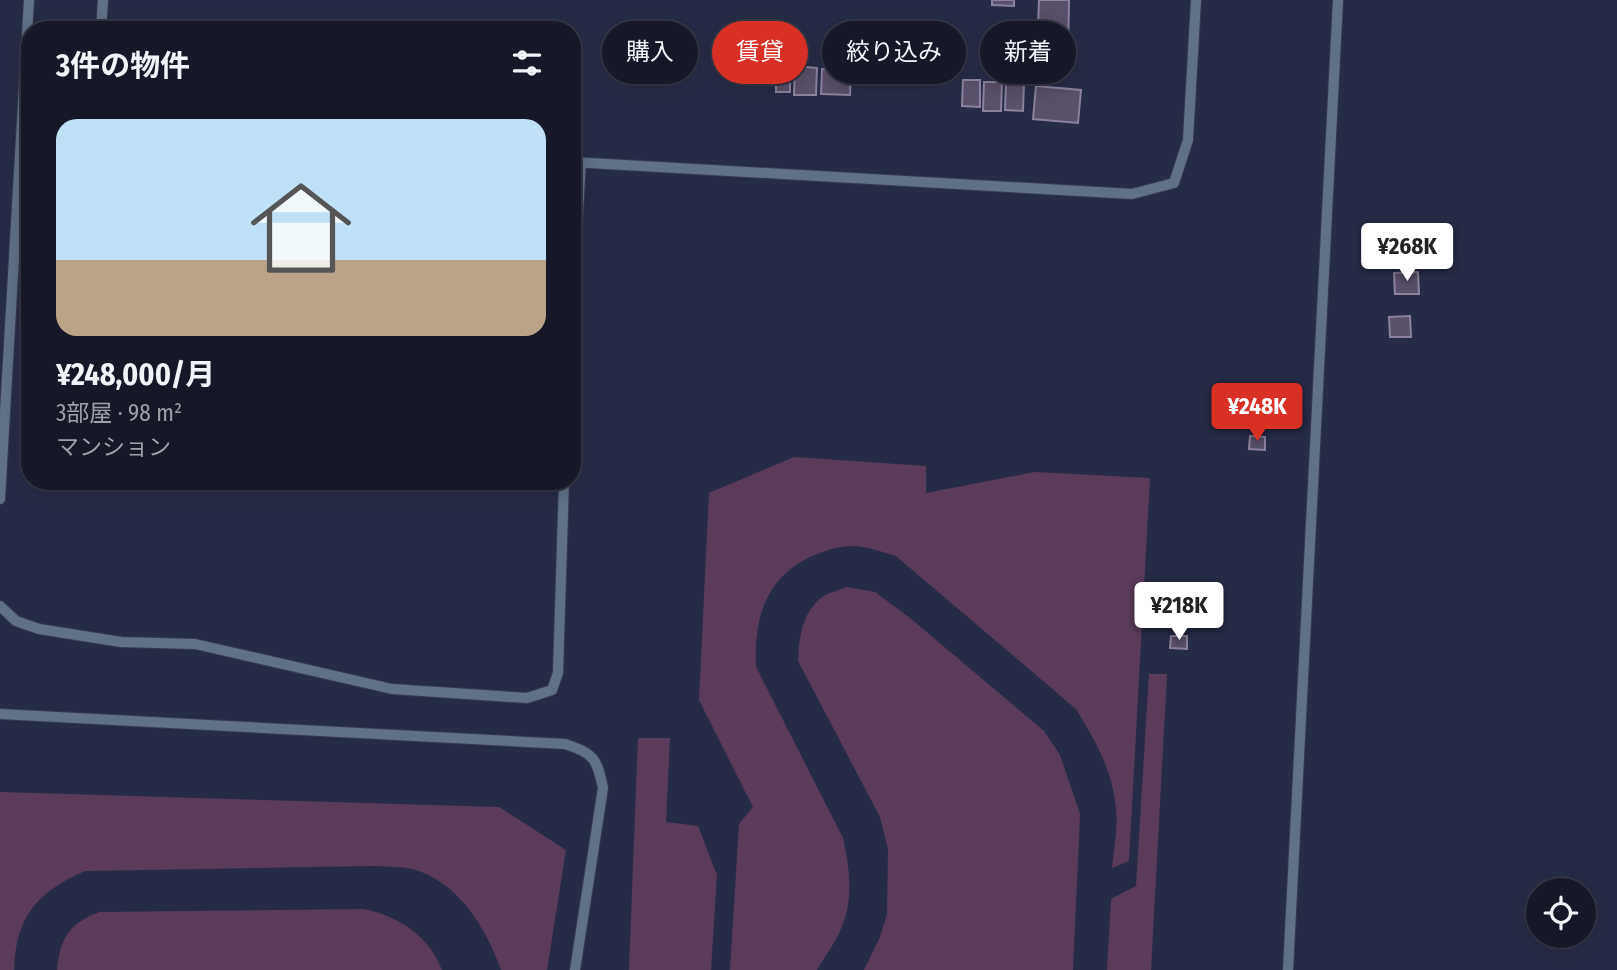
<!DOCTYPE html>
<html lang="ja">
<meta charset="utf-8">
<style>
:root{--surface:#161828;--page:#1f2130;--text:#f1f3f6;--muted:#9ea0a8;--line:#353745;--accent:#d93025}
body{margin:0;font-family:"Fira Sans Condensed","Noto Sans JP",sans-serif;background:var(--page);color:var(--text);height:100vh;display:flex;flex-direction:column;font-size:26px;white-space:nowrap}
*{box-sizing:border-box;margin:0}
p{font-size:23px;color:var(--muted)}
.icon{flex:none;width:38px;height:38px;fill:none;stroke:currentColor;stroke-width:2;stroke-linecap:round;stroke-linejoin:round}
.map{position:relative;flex:1;overflow:hidden}
.panel{position:absolute;left:21px;top:21px;width:560px;height:469px;display:flex;flex-direction:column;background:var(--surface);border-radius:28px;box-shadow:0 4px 18px #0003,0 0 0 2px var(--line)}
.panel>*{flex:none}
.banner{position:absolute;left:602px;top:21px;width:665px;height:63px;display:flex;gap:14px}
.fabs{position:absolute;left:1526px;top:878px;display:grid;gap:14px}
.fabs a{display:grid;place-items:center;width:70px;height:70px;border-radius:50%;background:var(--surface);box-shadow:0 4px 18px #0003,0 0 0 2px var(--line);font-size:35px}
.price{position:absolute;translate:-50% -60px;padding:0 16px;border-radius:7px;background:#fff;color:#222;font-size:23px;line-height:46px;filter:drop-shadow(0 2px 4px #0008)}
.price::after{content:'';position:absolute;left:50%;top:42px;width:21px;height:16px;margin-left:-10px;background:inherit;clip-path:polygon(0 0,100% 0,50% 100%)}
.price.active{background:var(--accent);color:#fff}
ul{padding:0;list-style:none}
li{display:grid;align-content:center;gap:14px;height:371px;padding:0 35px}
li+li{border-top:2px solid var(--line)}
li span{display:grid;place-items:center;height:217px;border-radius:21px;color:#555}
li>.icon{margin-inline-start:auto}
span .icon{width:126px;height:126px;fill:#fffc;stroke-width:1}
li b{font-size:30px}
h2{display:flex;justify-content:space-between;align-items:center;height:84px;padding:0 35px;font-size:30px}
.tag{padding:0 24px;border-radius:32px;background:var(--surface);box-shadow:0 4px 18px #0003,0 0 0 2px var(--line);font-size:24px;line-height:63px}
.tag.active{background:var(--accent);color:#fff}
.map>svg:first-child{display:block}
.built{fill:#272c46;fill-rule:evenodd}
.green{fill:#5a3c5a}
.building{fill:#595069;stroke:#8b819c;stroke-width:2}
.lines{fill:none;stroke-linecap:round;stroke-linejoin:round}
.lane-casing{stroke:#383b50;stroke-width:12}
.lane{stroke:#607184;stroke-width:10}
</style>
<div class="map">
<svg width="1617" height="970" viewBox="0 0 1617 970">
<rect width="100%" height="100%" fill="#1d2036"/>
<!-- built -->
<path class="built" d="M0 0H1617V970H0ZM30 30H572V481H30ZM1538 891H1584V936H1538Z"/>
<!-- green -->
<g class="green">
<path d="M794 457 926 466V493L1035 472 1150 478 1129 861 1112 868C1114 849 1118 828 1116 809 1113 771 1095 740 1076 709L896 556C882 552 869 547 854 546 837 546 823 551 808 558 764 580 754 621 756 667L843 838C850 869 854 901 840 931 834 945 824 957 817 970H730L739 824 753 807 699 700 709 493Z"/>
<path d="M847 587 875 592 910 618 1044 731 1060 755 1080 814 1073 970H864L880 937 887 914 888 849 880 817 798 661C799 638 802 613 821 598 828 593 839 590 847 587Z"/>
<path d="M1149 674H1167L1151 970H1107L1111 899 1136 886Z"/>
<path d="M638 738H670L666 822 698 826 717 875 711 970H629Z"/>
<path d="M0 792 499 807 566 850 547 970H501C487 930 460 884 416 870 402 866 388 867 373 866L85 871C37 892 16 916 14 970H0Z"/>
<path d="M364 909C400 917 428 935 442 970H57C60 938 69 923 100 912Z"/>
</g>
<!-- building -->
<g class="building">
<path d="M992 0H1014V6L992 5Z"/>
<path d="M1039 0H1069L1068 55 1037 54Z"/>
<path d="M795 66 817 68 816 95H794Z"/>
<rect x="776" y="67" width="14" height="25"/>
<path d="M822 69 851 70 850 95 821 94Z"/>
<path d="M963 80H980V107L962 106Z"/>
<path d="M984 82H1002L1001 111H983Z"/>
<path d="M1006 82 1024 83 1023 111 1005 110Z"/>
<path d="M1036 86 1081 90 1078 123 1033 119Z"/>
<path d="M1418 272 1419 294H1395L1394 273Z"/>
<path d="M1410 316 1411 337H1390L1389 317Z"/>
<path d="M1250 436 1265 437V450L1249 449Z"/>
<path d="M1171 636H1187V649L1170 648Z"/>
</g>
<g class="lines">
<!-- lane casing -->
<g class="lane-casing">
<g id="lane">
<path d="M101 30 103 0"/>
<path d="M572 162 1132 194 1174 183 1188 140 1196 0"/>
<path d="M572 316 581 162"/>
<path d="M0 499 29 0"/>
<path d="M0 606 16 621 39 629 121 642 195 644 392 689 527 698 552 690 558 673 564 481"/>
<path d="M0 714 565 744C594 753 597 759 603 788L575 970"/>
<path d="M1288 970 1338 0"/>
</g>
</g>
<!-- lane -->
<use href="#lane" class="lane"/>
</g>
</svg>
<div class="fabs">
<a><svg class="icon" aria-label="locate" viewBox="0 0 24 24"><circle cx="12" cy="12" r="6"/><path d="M12 2v4M12 18v4M2 12h4M18 12h4"/></svg></a>
</div>
<b class="price" style="left:1407px;top:283px">¥268K</b>
<b class="price active" style="left:1257px;top:443px">¥248K</b>
<b class="price" style="left:1179px;top:642px">¥218K</b>
<div class="banner">
<a class="tag">購入</a>
<a class="tag active">賃貸</a>
<a class="tag">絞り込み</a>
<a class="tag">新着</a>
</div>
<section class="panel">
<h2>3件の物件<svg class="icon" aria-label="filters" viewBox="0 0 24 24"><path d="M4 7h16M4 17h16"/><circle cx="9" cy="7" r="2"/><circle cx="15" cy="17" r="2"/></svg></h2>
<ul>
<li><span style="background:linear-gradient(#bfe0f5 65%,#b9a48a 0)"><svg class="icon" aria-label="home" viewBox="0 0 24 24"><path d="M3 11l9-7 9 7M6 9v11h12V9"/></svg></span><div><b>¥248,000/月</b><p>3部屋 · 98 m²</p><p>マンション</p></div></li>
</ul>
</section>
</div>
